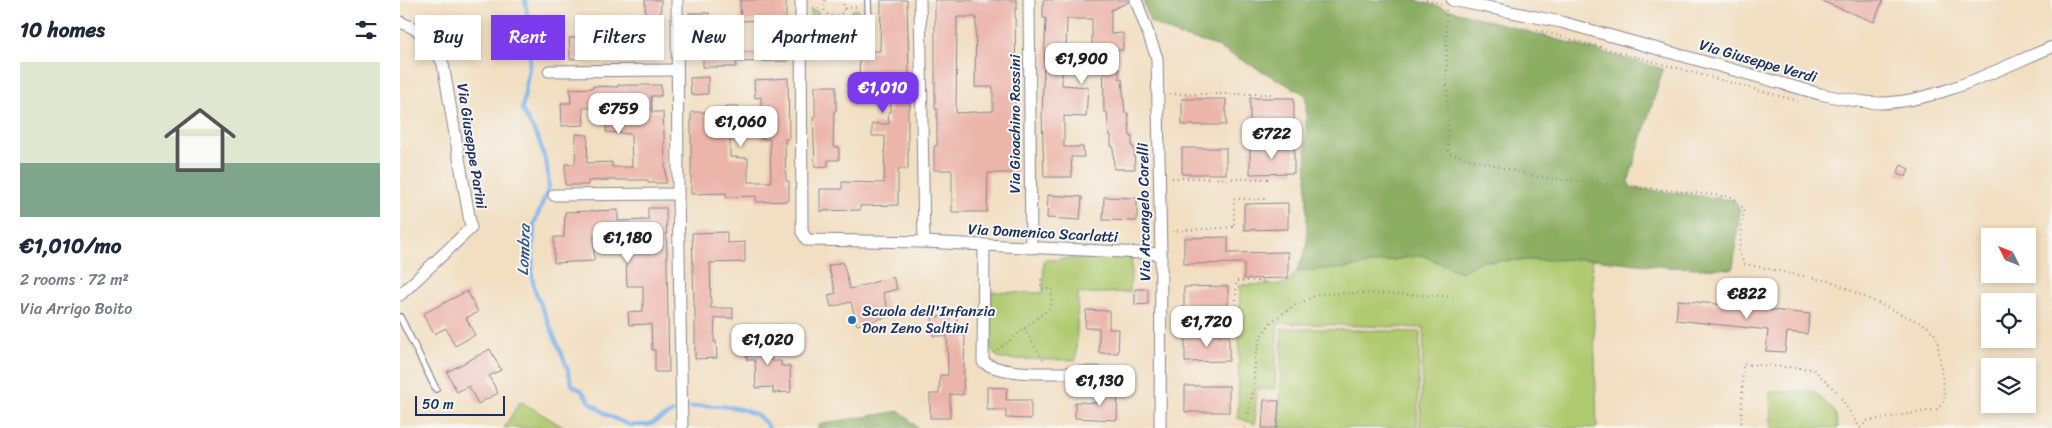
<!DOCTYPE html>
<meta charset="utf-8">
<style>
:root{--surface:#fff;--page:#f2f2f3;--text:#1f2937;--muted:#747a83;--line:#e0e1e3;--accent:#7c3aed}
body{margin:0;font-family:Sriracha,sans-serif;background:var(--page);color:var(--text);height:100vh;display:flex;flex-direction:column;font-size:19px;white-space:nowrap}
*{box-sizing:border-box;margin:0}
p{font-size:16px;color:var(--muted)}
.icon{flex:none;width:28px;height:28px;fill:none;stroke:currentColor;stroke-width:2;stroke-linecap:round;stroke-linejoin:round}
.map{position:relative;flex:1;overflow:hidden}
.panel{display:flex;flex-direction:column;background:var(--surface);width:400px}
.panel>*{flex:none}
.banner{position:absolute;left:15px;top:15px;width:475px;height:45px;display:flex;gap:10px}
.needle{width:32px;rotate:312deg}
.buttons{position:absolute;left:1581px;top:228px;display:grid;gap:10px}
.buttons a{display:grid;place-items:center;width:55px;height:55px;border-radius:0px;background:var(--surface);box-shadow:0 2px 8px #0003;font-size:25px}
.scale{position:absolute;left:15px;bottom:12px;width:90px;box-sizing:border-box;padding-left:5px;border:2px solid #1b2f5e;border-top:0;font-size:14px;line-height:18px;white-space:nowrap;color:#1b2f5e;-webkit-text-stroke:4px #f6f6f2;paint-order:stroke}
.price{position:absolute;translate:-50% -42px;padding:0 11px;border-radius:10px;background:#fff;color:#222;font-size:16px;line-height:32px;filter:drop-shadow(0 1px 2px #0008)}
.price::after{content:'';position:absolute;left:50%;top:30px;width:15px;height:11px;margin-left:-8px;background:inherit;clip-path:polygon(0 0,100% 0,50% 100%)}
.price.on{background:var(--accent);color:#fff}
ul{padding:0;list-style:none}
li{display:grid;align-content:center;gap:10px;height:265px;padding:0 20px}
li+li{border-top:1px solid var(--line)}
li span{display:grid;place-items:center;height:155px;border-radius:0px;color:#555}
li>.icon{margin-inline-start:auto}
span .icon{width:90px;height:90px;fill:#fffc;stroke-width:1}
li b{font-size:21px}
h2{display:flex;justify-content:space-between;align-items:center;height:60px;padding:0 20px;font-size:21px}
.pill{padding:0 18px;border-radius:0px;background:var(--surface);box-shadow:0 2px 8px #0003;font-size:18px;line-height:45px}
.pill.on{background:var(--accent);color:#fff}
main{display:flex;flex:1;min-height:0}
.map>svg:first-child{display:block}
.green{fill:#b0ca70;stroke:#667c67}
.forest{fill:#8cae62;stroke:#546e60}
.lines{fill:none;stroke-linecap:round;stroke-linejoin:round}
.stream{stroke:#78b3e9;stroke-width:4}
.building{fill:#ecb5aa;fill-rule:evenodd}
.lane-casing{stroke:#86868f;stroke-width:8}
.street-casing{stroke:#86868f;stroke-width:13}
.path{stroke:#86868f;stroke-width:2;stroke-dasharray:1 4;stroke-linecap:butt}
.lane{stroke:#fff;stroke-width:5.5}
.street{stroke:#fff;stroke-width:11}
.poi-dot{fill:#1f6fb2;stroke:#f6f6f2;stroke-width:2}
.labels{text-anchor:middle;stroke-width:4;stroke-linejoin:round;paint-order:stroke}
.street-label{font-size:15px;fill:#1b2f5e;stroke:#f6f6f2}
.poi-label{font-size:15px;fill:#1b2f5e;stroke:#f6f6f2;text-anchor:start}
.water-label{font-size:16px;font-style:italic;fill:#375788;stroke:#f6f6f2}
</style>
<main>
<section class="panel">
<h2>10 homes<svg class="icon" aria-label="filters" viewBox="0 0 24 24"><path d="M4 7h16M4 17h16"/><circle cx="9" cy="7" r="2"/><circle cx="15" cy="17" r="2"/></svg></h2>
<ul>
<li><span style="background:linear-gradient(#dfe7d0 65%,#7fa58c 0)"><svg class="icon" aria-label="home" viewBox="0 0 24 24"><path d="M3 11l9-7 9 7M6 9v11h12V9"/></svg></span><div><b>€1,010/mo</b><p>2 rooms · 72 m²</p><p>Via Arrigo Boito</p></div></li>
</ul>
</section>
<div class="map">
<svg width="1652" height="428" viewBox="0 0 1652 428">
<rect width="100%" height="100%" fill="#f6f6f2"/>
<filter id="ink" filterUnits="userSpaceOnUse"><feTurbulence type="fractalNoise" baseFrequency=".02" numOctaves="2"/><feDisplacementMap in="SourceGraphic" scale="10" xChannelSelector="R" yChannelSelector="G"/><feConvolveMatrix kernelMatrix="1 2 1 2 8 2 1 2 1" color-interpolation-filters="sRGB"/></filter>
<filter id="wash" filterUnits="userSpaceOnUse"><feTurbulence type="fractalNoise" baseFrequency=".0096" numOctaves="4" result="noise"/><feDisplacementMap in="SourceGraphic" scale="20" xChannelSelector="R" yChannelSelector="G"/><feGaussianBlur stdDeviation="1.12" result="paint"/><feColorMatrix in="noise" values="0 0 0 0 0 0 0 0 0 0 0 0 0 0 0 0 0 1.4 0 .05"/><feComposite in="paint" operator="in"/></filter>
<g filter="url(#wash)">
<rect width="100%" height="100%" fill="#f2dec0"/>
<!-- green -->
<g class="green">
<path d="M411 10 418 11V20H451L452 10H458L457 25 411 24Z"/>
<path d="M1021 255 1061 272 1080 261 1192 259 1197 428H1020L1024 328 878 323 875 389H856L855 424 838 418 840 285 886 284 897 271 948 268Z"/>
<path d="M732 256 730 292 678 294 676 360 600 359 590 348 592 292 643 293 644 260Z"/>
<path d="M882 328 1020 332 1017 428H879Z"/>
<path d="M1413 391 1435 412 1438 428H1371L1370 392Z"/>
<path d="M120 401 165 428H104Z"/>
</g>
<!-- forest -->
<g class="forest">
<path d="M743 0H1015L1263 69 1228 182 1232 188 1334 200 1340 210 1333 269 1266 267 1192 259 1080 261 1061 272 1021 255 948 268 897 271 907 246 906 95 814 45 780 36 750 22Z"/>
<path d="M500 411 518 428H417L420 424Z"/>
</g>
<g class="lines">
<!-- stream -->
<g class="stream">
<path d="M125 0 127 12 130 61 122 110 139 140 147 166 149 187 134 224 132 274 134 288 167 367 172 385 182 391 190 402 207 415 229 425H249L273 412"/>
<path d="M291 407C314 404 357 405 369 428"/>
</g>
</g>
<g id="blocks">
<!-- building -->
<g class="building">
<path d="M245 0H261L260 57H201L170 59 169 38 207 37V24H218V38L246 39Z"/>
<path d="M340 0H386V47H387L388 61 336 62V67H303V55H311V33L336 32 337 52H362V20L341 21Z"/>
<path d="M481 0H507L510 109H508V169H498V205L460 206V210L420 211V189H442V182L484 183 485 136H472V124H489L488 112H491L490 77H459L460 51H480Z"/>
<path d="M535 0H617V9H615L616 78H614L617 173H588L587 212H552V170H534V146H537V109H535ZM557 17H576L575 87H593V111L556 113Z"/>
<path d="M643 0H729V2L711 10V34L723 33V50H717V69H719V79H722L725 113H728L730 136H732V147H734L735 169H714L713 146H711V135H709L707 112H704L703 51 692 50V19H667L666 49H662V85L688 87 686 117 664 116V147H683L684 157H671L672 177H644L642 113 646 18H643Z"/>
<path d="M1419 0H1483L1474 22Z"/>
<rect x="289" y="13" width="20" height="22"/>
<path d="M308 77V94L291 95 290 78Z"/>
<path d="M388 78 389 139H385L386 181H389V201L356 202V196L326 197V193L291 194V112H325V106H338V137H330V157L348 158V182H371L370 139H361V97L355 98 354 80Z"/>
<path d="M218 85H261V96H251L252 112H263L266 183H248V180H209L188 181V185H165V164H175L176 134 188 135 187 163 212 162V167H232L231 134 206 132 207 120 237 121V100H215V108H183L184 125 162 126 161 103H171L170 89 193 88V86L218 87Z"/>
<path d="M415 86H436V111H434L433 147H439V160H428V166L415 167 413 117H415Z"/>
<rect x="850" y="98" width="44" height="26"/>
<rect x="782" y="99" width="44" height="26"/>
<path d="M894 147V173L850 174V148Z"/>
<rect x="782" y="148" width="44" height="26"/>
<path d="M1501 165 1509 169 1506 177 1497 174Z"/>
<path d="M648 195 682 197 680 220 647 218Z"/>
<path d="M704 197 737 198V221L703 220Z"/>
<path d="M888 203V229L844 230V204Z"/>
<path d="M248 208H266L269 372H255V350H252L251 324 229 325 228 312 243 311V286H227L225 236H194V261L154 263V237H164L165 212 218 210V221L248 220Z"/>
<path d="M327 232V243L345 242V262L310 263 311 308H333V318H315L314 342 316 341 317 358 295 359V306H294L292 233Z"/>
<path d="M828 237V253L888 252V278L844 279V263L784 264V238Z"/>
<path d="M443 262 450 289 493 277 497 289 483 293 490 316 457 325 451 302 431 307 428 295 436 293 428 266Z"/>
<path d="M828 286V312L784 313V287Z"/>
<path d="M735 289H748V304L735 305Z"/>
<path d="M67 291 78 312 66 318 75 335 55 346 46 328 34 334 23 314Z"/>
<path d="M1278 300 1410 314 1407 334 1387 332 1385 352 1366 351 1368 330 1276 320Z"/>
<path d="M686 310 709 311V329H719L718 353H699V328H685Z"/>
<path d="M557 316V335H565L563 395 550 394V418H530V394H539L540 375H548L547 336H533L532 317Z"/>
<path d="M785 335H829V361L785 362Z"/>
<path d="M346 338H371V361H381V366H390L391 392 373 393V387L356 388 355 360H347Z"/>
<path d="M90 349 101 370 89 376 98 393 78 404 69 386 57 392 47 372Z"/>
<rect x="785" y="386" width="44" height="26"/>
<path d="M587 387 607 388 606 400H631V419L606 418V410H587Z"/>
<path d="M700 388H718L717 420 675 418V402L700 403Z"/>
<path d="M864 400 879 401 877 428H862Z"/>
</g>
</g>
</g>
<g filter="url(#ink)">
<use href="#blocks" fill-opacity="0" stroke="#86868f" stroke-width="1"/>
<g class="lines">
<!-- lane casing -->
<g class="lane-casing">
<g id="lane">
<path d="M401 40 457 41C472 32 468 15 468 0"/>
<path d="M0 317 36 389"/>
</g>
</g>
<!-- street casing -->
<g class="street-casing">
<g id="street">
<path d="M277 0 278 194 282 428"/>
<path d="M401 0 402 232 407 240 524 242 761 254"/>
<path d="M520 0 524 242"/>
<path d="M629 0 631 248"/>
<path d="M736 0 757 58 761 254 760 428"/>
<path d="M1052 0 1161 22 1420 94C1440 98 1461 103 1481 103 1537 102 1600 68 1652 47"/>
<path d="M0 22C23 31 33 41 43 64L71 228 0 295"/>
<path d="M149 71 276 70"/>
<path d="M154 195 278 194"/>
<path d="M584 245 583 362C607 378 667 372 697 372"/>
</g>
</g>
<!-- path -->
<g class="path">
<path d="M425 0C419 14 434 22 444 11L443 0"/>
<path d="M1026 0 1041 4"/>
<path d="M413 8H423"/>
<path d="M445 8 460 7"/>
<path d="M1046 10 1048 153 1138 177 1333 197 1344 209 1339 252 1344 264 1433 282 1527 326 1537 337 1545 400 1538 409 1467 421 1460 428 1437 392 1413 369 1343 364 1341 428"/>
<path d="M1137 30 1398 101"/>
<path d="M770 94H872"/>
<path d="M772 178 870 179"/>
<path d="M772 231 834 227V199H865"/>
<path d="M773 323 836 322V281H867"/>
<path d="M624 329 644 361"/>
<path d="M594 353 651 307 652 289 641 288V278"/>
<path d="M845 428 854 387 855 356 862 335 872 321 895 305 919 294 955 293 1046 296 1054 298V300"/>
</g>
<!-- lane -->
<use href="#lane" class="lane"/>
<!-- street -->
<use href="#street" class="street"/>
</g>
</g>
<!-- markers -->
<circle class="poi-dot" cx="452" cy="320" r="5"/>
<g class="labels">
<!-- street labels -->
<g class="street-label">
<text transform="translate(1358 61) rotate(16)" y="5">Via Giuseppe Verdi</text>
<text transform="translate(615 124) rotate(-90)" y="5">Via Gioachino Rossini</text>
<text transform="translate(72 146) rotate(81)" y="5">Via Giuseppe Parini</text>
<text transform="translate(744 212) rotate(-91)" y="5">Via Arcangelo Corelli</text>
<text transform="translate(643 233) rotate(3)" y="5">Via Domenico Scarlatti</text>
</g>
<!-- poi labels -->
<g class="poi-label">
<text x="462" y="316">Scuola dell'Infanzia<tspan x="462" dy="17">Don Zeno Saltini</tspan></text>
</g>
<!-- water labels -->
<g class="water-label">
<text transform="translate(123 250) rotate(-88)" y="6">Lombra</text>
</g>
</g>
</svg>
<div class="buttons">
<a><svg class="needle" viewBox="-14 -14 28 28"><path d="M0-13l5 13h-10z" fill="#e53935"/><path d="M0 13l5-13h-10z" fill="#747a83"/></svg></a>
<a><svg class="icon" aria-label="locate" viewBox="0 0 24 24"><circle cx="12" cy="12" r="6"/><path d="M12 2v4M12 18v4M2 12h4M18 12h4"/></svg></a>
<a><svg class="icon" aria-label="layers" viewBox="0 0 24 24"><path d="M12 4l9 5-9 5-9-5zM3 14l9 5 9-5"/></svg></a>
</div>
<div class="scale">50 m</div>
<b class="price" style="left:682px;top:85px">€1,900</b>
<b class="price on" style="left:483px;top:114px">€1,010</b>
<b class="price" style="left:219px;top:135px">€759</b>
<b class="price" style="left:341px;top:148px">€1,060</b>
<b class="price" style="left:872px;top:160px">€722</b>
<b class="price" style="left:228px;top:264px">€1,180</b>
<b class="price" style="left:1347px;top:320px">€822</b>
<b class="price" style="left:807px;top:348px">€1,720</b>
<b class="price" style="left:368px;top:366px">€1,020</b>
<b class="price" style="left:700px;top:407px">€1,130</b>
<div class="banner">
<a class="pill">Buy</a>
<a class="pill on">Rent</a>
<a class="pill">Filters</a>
<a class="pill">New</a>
<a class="pill">Apartment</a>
</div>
</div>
</main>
